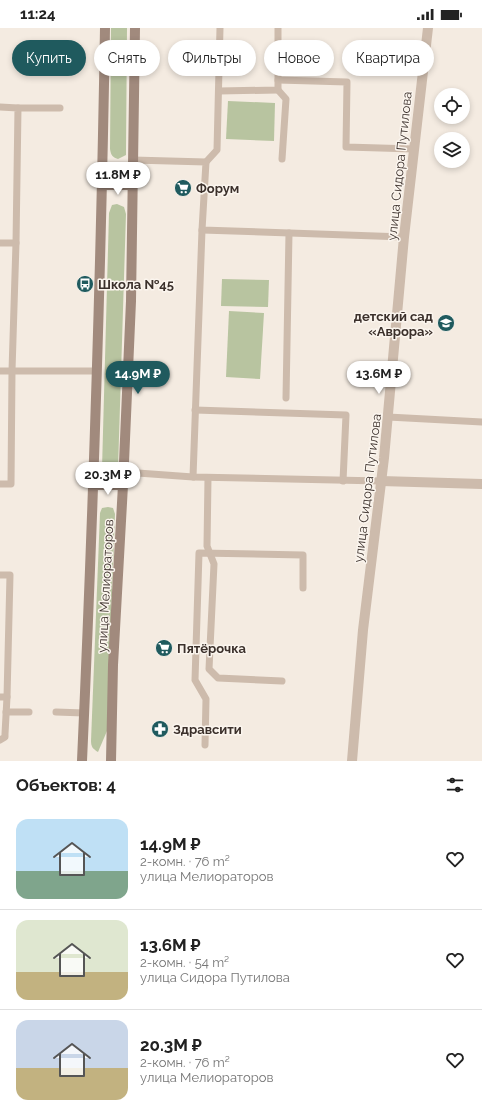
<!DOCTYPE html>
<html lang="ru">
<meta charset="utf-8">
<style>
:root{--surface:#fff;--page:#f6f6f6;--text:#222;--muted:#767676;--line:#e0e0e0;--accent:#1f5a5e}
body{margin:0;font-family:Raleway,sans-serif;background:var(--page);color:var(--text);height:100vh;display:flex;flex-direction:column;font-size:15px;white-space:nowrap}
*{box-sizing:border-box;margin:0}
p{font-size:13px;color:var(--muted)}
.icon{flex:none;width:22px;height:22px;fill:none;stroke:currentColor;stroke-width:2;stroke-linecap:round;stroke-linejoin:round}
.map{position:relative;height:733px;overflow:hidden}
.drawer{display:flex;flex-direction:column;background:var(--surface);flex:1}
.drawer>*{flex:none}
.hud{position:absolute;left:12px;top:12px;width:458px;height:36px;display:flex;gap:8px}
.controls{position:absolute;left:434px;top:60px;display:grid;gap:8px}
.controls a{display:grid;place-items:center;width:36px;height:36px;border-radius:50%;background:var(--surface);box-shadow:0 2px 6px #0003;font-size:20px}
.price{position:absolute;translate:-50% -34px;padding:0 9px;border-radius:14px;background:#fff;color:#222;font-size:13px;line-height:26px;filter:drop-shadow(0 1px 2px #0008)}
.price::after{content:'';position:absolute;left:50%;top:24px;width:12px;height:9px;margin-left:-6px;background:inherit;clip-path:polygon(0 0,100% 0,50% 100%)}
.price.active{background:var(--accent);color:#fff}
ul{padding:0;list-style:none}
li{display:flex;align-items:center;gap:12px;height:100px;padding:0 16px}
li+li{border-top:1px solid var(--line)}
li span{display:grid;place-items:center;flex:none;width:112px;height:80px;border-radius:12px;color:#555}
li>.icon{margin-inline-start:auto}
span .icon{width:48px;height:48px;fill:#fffc;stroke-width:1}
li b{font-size:17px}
h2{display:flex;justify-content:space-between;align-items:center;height:48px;padding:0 16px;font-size:17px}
.pill{padding:0 14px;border-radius:18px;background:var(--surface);box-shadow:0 2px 6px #0003;font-size:14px;line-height:36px}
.pill.active{background:var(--accent);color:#fff}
.status{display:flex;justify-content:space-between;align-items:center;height:28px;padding:0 20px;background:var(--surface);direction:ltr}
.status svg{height:11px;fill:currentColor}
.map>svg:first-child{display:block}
.green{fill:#b8c4a0}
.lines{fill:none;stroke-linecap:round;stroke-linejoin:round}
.lane{stroke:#cdbbac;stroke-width:7}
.street{stroke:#cdbbac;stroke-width:10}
.secondary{stroke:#a18a7d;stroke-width:10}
.labels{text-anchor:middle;stroke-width:3;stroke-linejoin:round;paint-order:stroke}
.street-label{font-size:13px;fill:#3b302b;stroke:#fbf5ee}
.poi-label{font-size:13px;font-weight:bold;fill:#3b302b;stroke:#fbf5ee;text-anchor:start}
</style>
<div class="status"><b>11:24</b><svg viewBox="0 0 49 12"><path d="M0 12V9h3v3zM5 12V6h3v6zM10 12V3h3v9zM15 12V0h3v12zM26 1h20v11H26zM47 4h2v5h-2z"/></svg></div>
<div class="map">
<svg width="482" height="733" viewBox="0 0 482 733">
<rect width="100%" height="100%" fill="#f4ebe1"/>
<!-- green -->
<g class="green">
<path d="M111 0H127L126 121V127L118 131C112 129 111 127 110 121Z"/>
<path d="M228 73 275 75 274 113 226 111Z"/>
<path d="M117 176 124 179 126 186 118 441 117 447 110 451C104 449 102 447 102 441L109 185 112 177Z"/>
<path d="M222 251 269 252 268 279 221 278Z"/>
<path d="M229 283 264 285 260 351 226 349Z"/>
<path d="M108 479 113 480 115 486 107 703 98 724C93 721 91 719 91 713L100 485 102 480Z"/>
</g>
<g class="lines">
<!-- lane -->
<g class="lane">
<path d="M278 52 347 54 346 119 414 121"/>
<path d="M278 62 286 71 282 131"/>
<path d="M219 63 278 62V0"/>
<path d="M0 79 18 80 16 215"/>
<path d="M18 80H60"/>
<path d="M133 132 206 134 202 202 404 209"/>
<path d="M206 134 217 122 220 0"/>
<path d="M0 215H16L12 343 11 456H0"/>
<path d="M0 343H97"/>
<path d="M286 370 289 205"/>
<path d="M195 382 346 387 343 453"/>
<path d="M388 389 482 394"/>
<path d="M124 444 193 449 381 453"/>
<path d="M193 449 202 202"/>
<path d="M208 450 207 518 214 536 209 641 218 650 282 653"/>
<path d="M0 547H10L7 669"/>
<path d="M0 669H7L5 706V709L0 712"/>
<path d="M6 684H29"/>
<path d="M56 684 84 685"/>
<path d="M205 717 206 671 195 652 199 525 303 527V560"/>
</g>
<!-- street -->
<g class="street">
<path d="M381 453 482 456"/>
<path d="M352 733 363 602 384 430 404 209 428 0"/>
</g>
<!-- secondary -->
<g class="secondary">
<path d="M103 157H132"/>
<path d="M93 457H123"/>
<path d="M82 733C93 489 101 244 105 0"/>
<path d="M111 733 113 637 123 457 131 273 135 0"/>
</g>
</g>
<!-- icons -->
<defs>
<g id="supermarket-disc" transform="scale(0.9)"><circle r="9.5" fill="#1f5a5e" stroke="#fbf5ee"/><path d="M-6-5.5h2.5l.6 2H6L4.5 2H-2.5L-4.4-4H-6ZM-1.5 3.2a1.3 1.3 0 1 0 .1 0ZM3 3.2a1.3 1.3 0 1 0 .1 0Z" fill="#fff"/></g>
<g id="bus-disc" transform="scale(0.9)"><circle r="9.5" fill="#1f5a5e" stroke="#fbf5ee"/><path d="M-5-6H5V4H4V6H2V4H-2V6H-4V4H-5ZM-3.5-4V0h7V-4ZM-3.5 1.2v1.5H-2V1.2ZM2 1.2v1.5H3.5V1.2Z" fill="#fff"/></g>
<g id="school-disc" transform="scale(0.9)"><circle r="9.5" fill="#1f5a5e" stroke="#fbf5ee"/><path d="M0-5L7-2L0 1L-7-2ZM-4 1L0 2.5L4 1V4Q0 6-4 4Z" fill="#fff"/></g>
<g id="pharmacy-disc" transform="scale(0.9)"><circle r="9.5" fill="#1f5a5e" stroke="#fbf5ee"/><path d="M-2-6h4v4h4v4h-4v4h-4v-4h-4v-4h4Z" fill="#fff"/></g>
</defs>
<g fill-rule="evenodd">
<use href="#supermarket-disc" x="183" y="160"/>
<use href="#bus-disc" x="85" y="256"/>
<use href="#school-disc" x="446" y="295"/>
<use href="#supermarket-disc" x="164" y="620"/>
<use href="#pharmacy-disc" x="160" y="701"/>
</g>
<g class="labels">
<!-- street labels -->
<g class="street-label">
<text transform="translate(399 138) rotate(-84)" y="5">улица Сидора Путилова</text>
<text transform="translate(367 460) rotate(-83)" y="5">улица Сидора Путилова</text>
<text transform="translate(105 558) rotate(-87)" y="5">улица Мелиораторов</text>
</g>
<!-- poi labels -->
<g class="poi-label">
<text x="196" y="165">Форум</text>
<text x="98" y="261">Школа №45</text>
<text x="433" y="293" text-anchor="end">детский сад<tspan x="433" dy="15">«Аврора»</tspan></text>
<text x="177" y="625">Пятёрочка</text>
<text x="173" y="706">Здравсити</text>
</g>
</g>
</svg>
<div class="controls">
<a><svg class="icon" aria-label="locate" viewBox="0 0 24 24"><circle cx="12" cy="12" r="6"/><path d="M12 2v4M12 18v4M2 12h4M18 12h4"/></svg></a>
<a><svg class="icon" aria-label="layers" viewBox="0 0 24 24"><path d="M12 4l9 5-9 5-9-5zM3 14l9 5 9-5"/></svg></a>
</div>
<b class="price" style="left:118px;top:168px">11.8M ₽</b>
<b class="price active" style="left:138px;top:367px">14.9M ₽</b>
<b class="price" style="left:379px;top:367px">13.6M ₽</b>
<b class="price" style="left:108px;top:468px">20.3M ₽</b>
<div class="hud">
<a class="pill active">Купить</a>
<a class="pill">Снять</a>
<a class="pill">Фильтры</a>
<a class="pill">Новое</a>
<a class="pill">Квартира</a>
</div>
</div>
<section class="drawer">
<h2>Объектов: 4<svg class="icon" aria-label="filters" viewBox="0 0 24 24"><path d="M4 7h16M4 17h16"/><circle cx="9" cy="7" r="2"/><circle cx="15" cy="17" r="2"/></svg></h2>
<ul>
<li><span style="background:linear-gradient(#bfe0f5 65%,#7fa58c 0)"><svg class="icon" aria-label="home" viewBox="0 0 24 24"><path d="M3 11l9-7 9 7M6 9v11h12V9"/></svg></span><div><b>14.9M ₽</b><p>2-комн. · 76 m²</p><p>улица Мелиораторов</p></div><svg class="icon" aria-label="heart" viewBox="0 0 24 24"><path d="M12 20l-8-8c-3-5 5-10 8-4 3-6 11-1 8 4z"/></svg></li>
<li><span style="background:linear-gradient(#dfe7d0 65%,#c2b280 0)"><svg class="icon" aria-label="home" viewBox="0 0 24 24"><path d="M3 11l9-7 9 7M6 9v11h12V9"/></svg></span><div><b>13.6M ₽</b><p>2-комн. · 54 m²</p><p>улица Сидора Путилова</p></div><svg class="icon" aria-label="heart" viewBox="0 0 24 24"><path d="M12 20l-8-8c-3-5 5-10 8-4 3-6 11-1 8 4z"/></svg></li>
<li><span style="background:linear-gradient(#c9d6e8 60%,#c2b280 0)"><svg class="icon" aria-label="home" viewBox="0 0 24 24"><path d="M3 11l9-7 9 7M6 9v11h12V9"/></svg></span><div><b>20.3M ₽</b><p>2-комн. · 76 m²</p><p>улица Мелиораторов</p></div><svg class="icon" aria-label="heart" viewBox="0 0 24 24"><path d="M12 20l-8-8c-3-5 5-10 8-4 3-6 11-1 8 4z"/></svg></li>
</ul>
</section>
